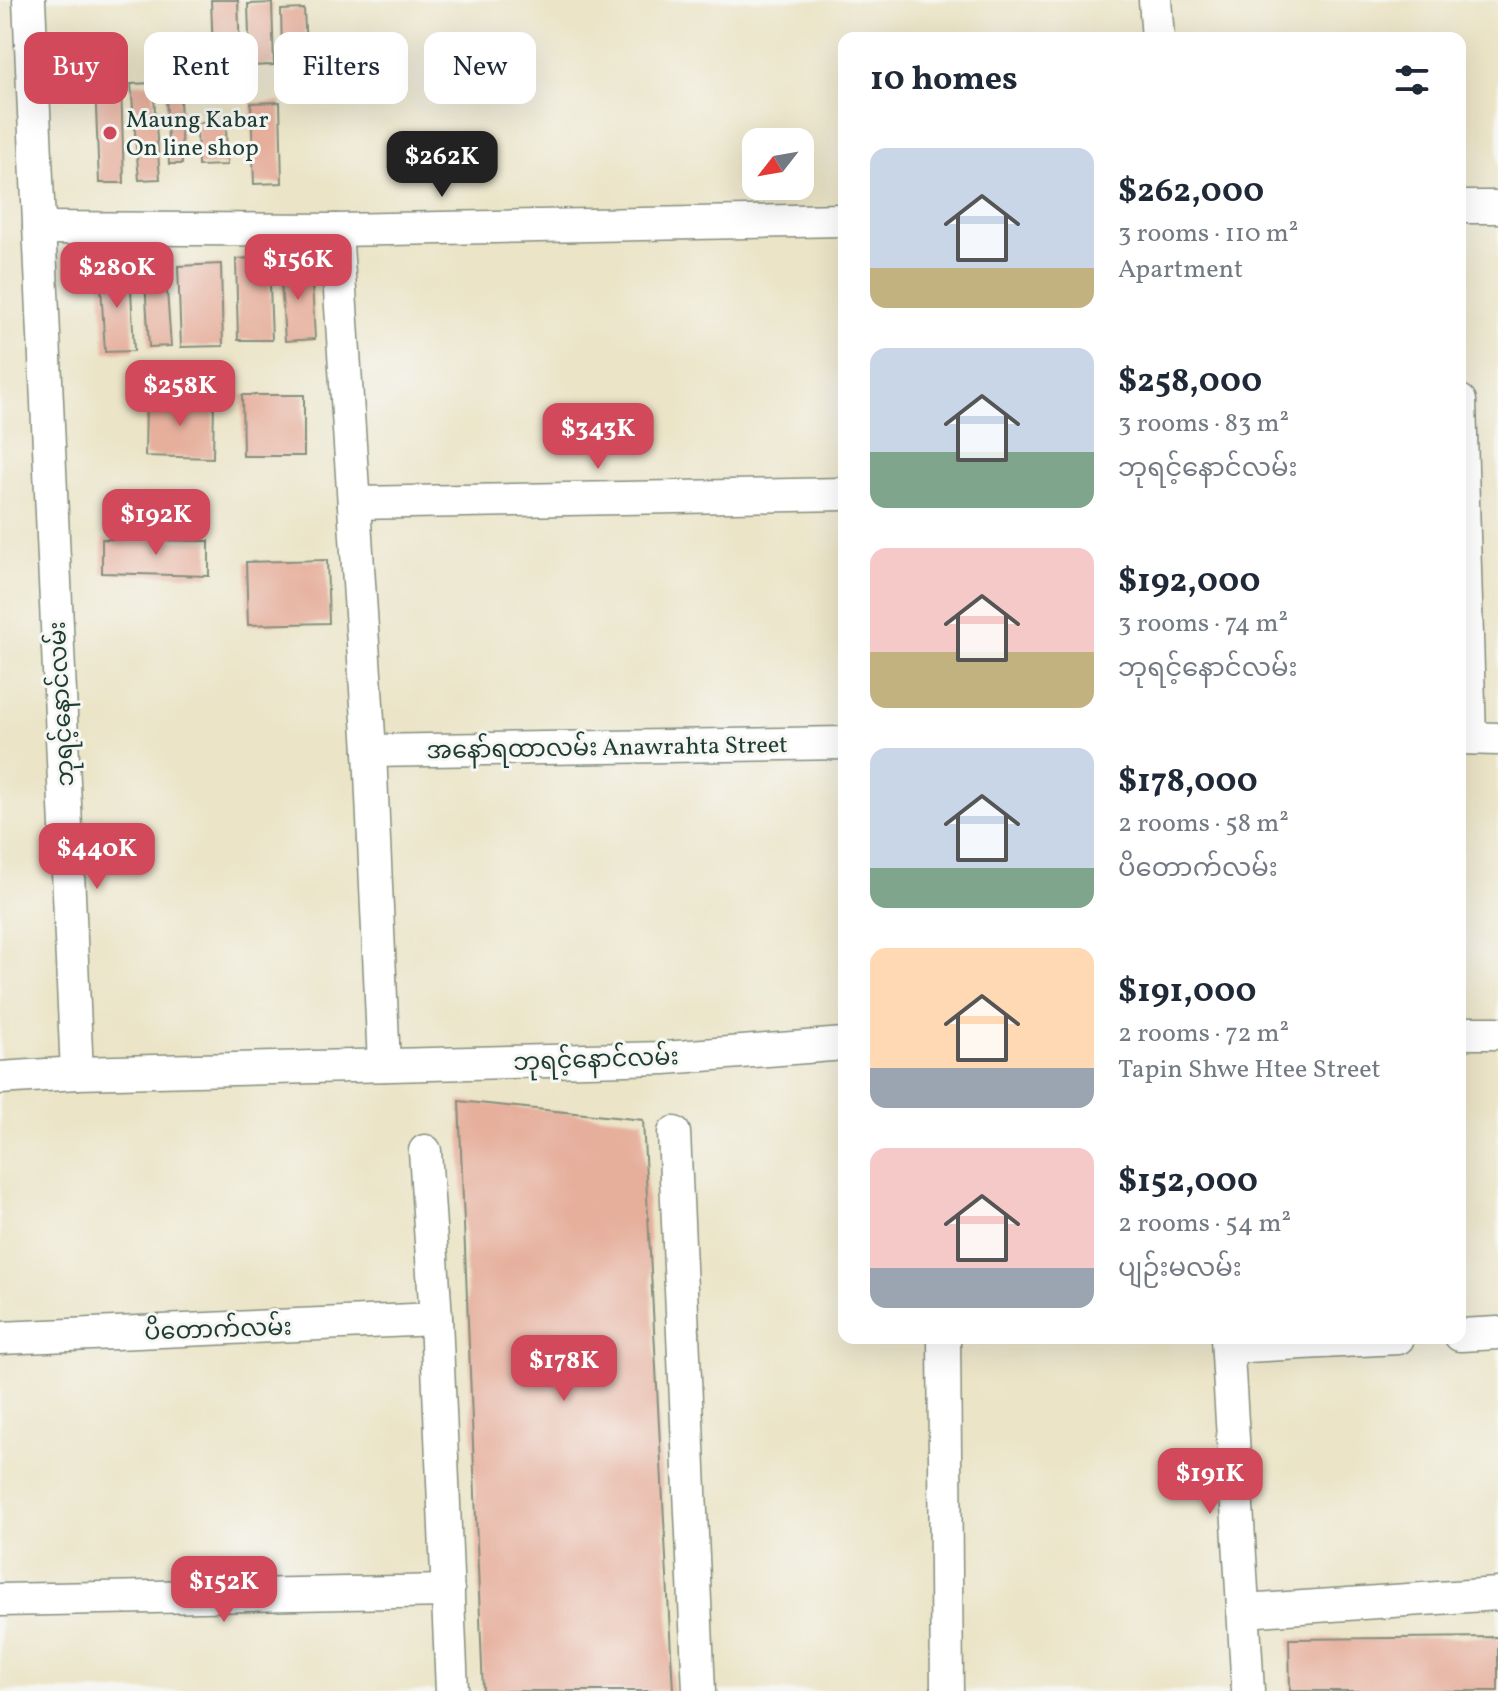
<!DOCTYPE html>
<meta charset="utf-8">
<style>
:root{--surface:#fff;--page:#f6f6f7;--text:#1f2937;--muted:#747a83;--accent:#d1495b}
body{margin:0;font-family:Vollkorn,"Noto Sans Myanmar",serif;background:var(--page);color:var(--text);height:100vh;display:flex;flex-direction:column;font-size:30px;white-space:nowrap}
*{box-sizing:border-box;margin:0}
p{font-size:26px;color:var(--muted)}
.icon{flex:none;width:44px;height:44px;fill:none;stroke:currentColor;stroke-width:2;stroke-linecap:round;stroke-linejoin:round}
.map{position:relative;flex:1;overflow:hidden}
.sheet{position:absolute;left:838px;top:32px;width:628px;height:1312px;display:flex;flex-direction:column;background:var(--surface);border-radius:16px;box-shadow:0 8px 32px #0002}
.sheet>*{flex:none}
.top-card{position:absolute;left:24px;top:32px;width:694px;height:72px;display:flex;gap:16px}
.needle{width:52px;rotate:239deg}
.buttons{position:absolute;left:742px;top:128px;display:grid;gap:16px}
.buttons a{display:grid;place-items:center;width:72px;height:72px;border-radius:16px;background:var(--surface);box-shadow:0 8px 32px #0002;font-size:40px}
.price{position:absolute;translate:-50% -68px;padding:0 18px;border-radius:16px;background:var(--accent);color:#fff;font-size:26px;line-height:52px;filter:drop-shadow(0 2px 4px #0008)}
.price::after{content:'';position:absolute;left:50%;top:48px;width:24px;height:18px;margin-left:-12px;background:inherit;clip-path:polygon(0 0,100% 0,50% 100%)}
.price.current{background:#222;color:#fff}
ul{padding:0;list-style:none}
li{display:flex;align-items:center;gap:24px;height:200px;padding:0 32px}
li span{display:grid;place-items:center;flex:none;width:224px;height:160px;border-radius:16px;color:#555}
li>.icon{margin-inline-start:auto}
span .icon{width:96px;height:96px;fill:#fffc;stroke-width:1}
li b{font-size:34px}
h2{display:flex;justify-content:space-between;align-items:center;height:96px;padding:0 32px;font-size:34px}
.chip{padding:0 28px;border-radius:16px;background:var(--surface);box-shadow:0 8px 32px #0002;font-size:28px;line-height:72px}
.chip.current{background:var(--accent);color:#fff}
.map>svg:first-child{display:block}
.building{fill:#e6af9c}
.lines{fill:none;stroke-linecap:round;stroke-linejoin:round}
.street-casing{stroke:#85907e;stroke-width:35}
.street{stroke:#fff;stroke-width:32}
.poi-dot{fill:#d1495b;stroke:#f6f6f2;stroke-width:3}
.labels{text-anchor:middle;stroke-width:6;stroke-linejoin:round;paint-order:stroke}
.poi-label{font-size:24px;fill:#1f3d34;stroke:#f6f6f2;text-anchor:start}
.street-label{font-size:24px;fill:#1f3d34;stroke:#f6f6f2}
</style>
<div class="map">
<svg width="1498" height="1691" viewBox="0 0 1498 1691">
<rect width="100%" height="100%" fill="#f6f6f2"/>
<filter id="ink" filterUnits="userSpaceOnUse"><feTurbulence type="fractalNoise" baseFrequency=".0125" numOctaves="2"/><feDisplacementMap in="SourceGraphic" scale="16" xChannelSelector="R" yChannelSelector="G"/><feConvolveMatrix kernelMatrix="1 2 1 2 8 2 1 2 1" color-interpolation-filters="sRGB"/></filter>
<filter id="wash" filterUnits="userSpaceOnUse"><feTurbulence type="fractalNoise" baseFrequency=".006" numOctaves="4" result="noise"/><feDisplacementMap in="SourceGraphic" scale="32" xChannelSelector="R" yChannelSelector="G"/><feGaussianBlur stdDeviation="1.8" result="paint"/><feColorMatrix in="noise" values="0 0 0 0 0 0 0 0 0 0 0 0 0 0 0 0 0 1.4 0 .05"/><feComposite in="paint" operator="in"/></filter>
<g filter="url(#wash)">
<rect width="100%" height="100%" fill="#ebe4c7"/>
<g id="blocks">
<!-- building -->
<g class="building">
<path d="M211 0H238L241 79H214Z"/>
<path d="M272 3 274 65 250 66 248 4Z"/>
<path d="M304 9 306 50 282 51 281 10Z"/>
<path d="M121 82 124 183H99L95 83Z"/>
<path d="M153 83 160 179 139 180 131 84Z"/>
<path d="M166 94H180L182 164H169Z"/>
<path d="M280 102 282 183 254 184 251 103Z"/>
<path d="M226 122 227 165 198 166 197 123Z"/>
<path d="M269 257 272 340H238L236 259Z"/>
<path d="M165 263 171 346 149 347 144 264Z"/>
<path d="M221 264 223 346 181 347 178 266Z"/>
<path d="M311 264 315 339 285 341 280 265Z"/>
<path d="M130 268 134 351 105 352 100 269Z"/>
<path d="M242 395H304V456H243Z"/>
<path d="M146 399 214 401 213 458 145 456Z"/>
<path d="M102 539 209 541V576L102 573Z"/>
<path d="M327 560 329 623 248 625 246 562Z"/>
<path d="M459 1101 643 1120 673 1691H483Z"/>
<path d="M1498 1637V1691H1290L1289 1639Z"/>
</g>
</g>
</g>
<g filter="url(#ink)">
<use href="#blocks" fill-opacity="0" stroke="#85907e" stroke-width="2"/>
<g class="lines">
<!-- street casing -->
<g class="street-casing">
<g id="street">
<path d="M29 0 77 1073 665 1058 844 1044"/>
<path d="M1155 0 1158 38"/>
<path d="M1460 207H1498"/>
<path d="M39 228 336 230 844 220"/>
<path d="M336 230 370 751 384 1065"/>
<path d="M1460 401 1470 738"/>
<path d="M354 503 844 494"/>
<path d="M1460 738 1498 739"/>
<path d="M370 751 844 743"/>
<path d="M1460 1033H1498"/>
<path d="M0 1078 77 1073"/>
<path d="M674 1133 699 1691"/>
<path d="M425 1151 436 1319 452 1691"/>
<path d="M1460 1335 1498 1333"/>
<path d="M0 1338 436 1319"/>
<path d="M944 1338 947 1691"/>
<path d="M1227 1338 1248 1691"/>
<path d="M1228 1347 1398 1338"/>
<path d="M0 1600 448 1591"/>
<path d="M1243 1611 1498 1594"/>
</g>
</g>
<!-- street -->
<use href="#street" class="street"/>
</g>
</g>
<!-- markers -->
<circle class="poi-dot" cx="110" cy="133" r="8"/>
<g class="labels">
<!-- poi labels -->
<g class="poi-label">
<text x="126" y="127">Maung Kabar<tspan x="126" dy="28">On line shop</tspan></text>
</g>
<!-- street labels -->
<g class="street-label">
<text transform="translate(61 704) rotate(-93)" y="8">ဘုရင့်နောင်လမ်း</text>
<text transform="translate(607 747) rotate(-1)" y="8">အနော်ရထာလမ်း Anawrahta Street</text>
<text transform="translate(596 1059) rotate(-2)" y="8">ဘုရင့်နောင်လမ်း</text>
<text transform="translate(218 1329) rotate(-2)" y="8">ပိတောက်လမ်း</text>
</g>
</g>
</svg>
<div class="buttons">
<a><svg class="needle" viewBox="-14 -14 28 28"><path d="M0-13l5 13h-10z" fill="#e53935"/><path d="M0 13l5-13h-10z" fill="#747a83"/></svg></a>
</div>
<b class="price current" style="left:442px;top:199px">$262K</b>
<b class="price" style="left:298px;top:302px">$156K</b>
<b class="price" style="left:117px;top:310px">$280K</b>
<b class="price" style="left:180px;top:428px">$258K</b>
<b class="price" style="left:598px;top:471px">$343K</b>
<b class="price" style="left:156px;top:557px">$192K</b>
<b class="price" style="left:97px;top:891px">$440K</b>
<b class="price" style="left:564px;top:1403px">$178K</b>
<b class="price" style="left:1210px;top:1516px">$191K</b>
<b class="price" style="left:224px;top:1624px">$152K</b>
<div class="top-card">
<a class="chip current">Buy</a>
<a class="chip">Rent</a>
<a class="chip">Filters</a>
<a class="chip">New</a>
</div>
<section class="sheet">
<h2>10 homes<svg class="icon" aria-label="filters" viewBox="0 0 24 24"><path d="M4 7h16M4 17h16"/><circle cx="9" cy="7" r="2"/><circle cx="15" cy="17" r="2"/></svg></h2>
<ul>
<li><span style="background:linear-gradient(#c9d6e8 75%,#c2b280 0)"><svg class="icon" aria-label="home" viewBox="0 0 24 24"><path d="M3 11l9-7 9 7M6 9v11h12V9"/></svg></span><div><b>$262,000</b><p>3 rooms · 110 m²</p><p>Apartment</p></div></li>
<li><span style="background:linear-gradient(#c9d6e8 65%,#7fa58c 0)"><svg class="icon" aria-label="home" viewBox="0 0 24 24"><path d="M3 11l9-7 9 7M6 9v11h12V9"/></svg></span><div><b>$258,000</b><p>3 rooms · 83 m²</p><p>ဘုရင့်နောင်လမ်း</p></div></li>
<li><span style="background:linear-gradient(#f6c9c9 65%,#c2b280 0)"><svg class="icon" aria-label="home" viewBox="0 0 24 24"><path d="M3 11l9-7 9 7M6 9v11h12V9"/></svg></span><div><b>$192,000</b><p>3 rooms · 74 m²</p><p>ဘုရင့်နောင်လမ်း</p></div></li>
<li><span style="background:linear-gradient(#c9d6e8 75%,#7fa58c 0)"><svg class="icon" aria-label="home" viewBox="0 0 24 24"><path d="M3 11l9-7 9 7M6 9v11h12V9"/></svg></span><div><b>$178,000</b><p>2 rooms · 58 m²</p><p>ပိတောက်လမ်း</p></div></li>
<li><span style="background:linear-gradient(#ffd9b3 75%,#9aa5b1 0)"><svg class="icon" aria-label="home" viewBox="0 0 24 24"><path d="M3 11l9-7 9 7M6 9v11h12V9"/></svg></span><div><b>$191,000</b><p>2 rooms · 72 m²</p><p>Tapin Shwe Htee Street</p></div></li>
<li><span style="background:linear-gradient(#f6c9c9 75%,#9aa5b1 0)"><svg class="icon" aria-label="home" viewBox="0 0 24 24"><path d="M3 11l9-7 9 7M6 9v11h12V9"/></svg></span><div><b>$152,000</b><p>2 rooms · 54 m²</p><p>ပျဉ်းမလမ်း</p></div></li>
</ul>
</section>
</div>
